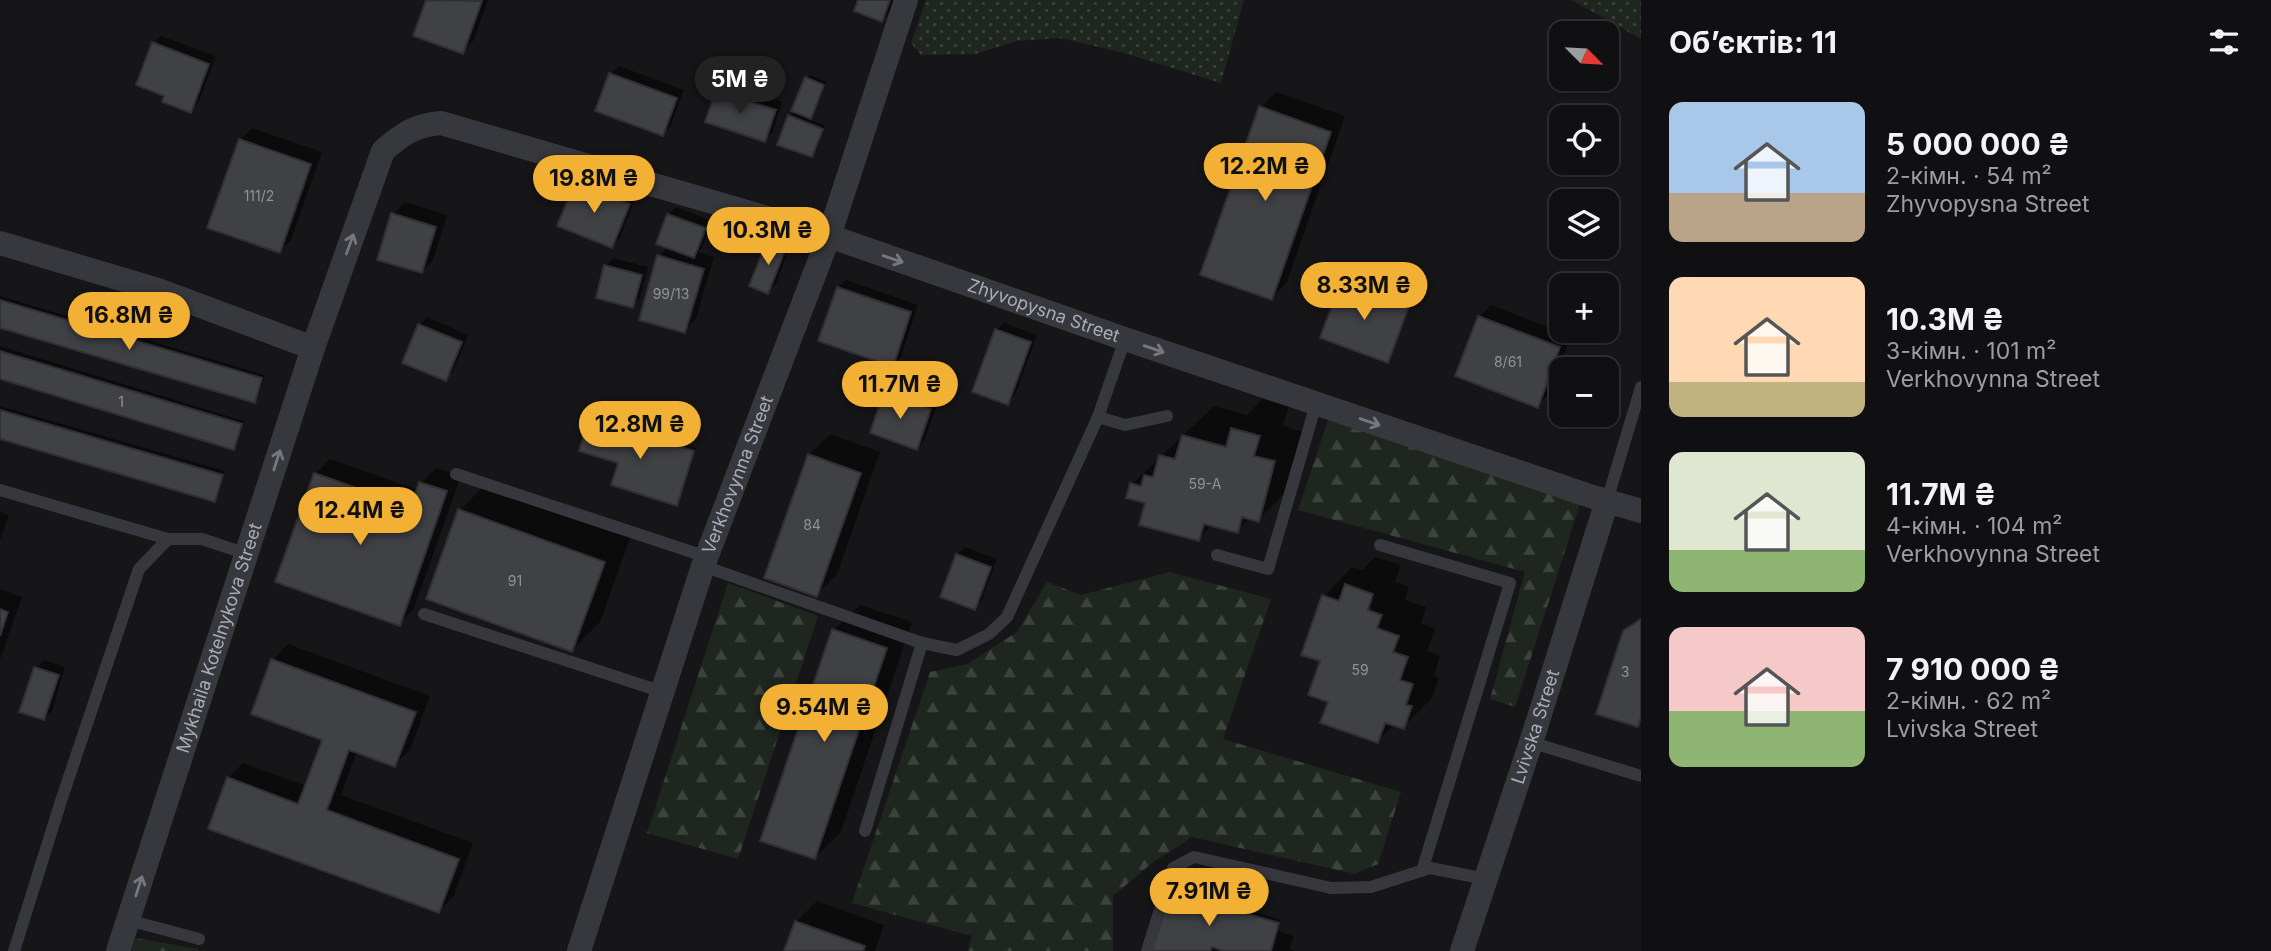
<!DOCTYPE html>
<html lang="uk">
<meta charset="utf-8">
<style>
:root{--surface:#101012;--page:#19191b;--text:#f1f3f6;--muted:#9c9d9f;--line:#303032;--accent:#f2b134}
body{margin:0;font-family:Inter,sans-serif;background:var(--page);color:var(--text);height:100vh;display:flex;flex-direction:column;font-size:26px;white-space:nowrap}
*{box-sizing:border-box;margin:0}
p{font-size:23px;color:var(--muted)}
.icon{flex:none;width:38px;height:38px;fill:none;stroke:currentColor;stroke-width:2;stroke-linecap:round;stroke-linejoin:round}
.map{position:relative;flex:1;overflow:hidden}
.side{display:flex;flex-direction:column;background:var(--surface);width:630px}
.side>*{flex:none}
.needle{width:46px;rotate:114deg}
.fabs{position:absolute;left:1549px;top:21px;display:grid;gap:14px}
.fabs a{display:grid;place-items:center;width:70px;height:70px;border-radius:14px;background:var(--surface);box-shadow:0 2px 5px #0004,0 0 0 2px var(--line);font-size:35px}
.price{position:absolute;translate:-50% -60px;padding:0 16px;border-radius:24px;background:var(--accent);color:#111;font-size:23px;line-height:46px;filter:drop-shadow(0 2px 4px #0008)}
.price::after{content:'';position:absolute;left:50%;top:42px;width:21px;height:16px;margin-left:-10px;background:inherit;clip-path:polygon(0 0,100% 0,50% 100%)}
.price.selected{background:#222;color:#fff}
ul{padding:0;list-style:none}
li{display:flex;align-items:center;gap:21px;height:175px;padding:0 28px}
li span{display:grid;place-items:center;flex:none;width:196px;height:140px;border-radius:14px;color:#555}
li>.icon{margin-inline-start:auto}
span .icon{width:84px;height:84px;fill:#fffc;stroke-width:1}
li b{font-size:30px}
h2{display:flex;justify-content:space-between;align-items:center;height:84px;padding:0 28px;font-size:30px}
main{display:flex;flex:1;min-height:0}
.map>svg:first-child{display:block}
.forest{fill:url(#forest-firs)}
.park{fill:url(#park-dots)}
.shadow{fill:#0007}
.building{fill:#404145;stroke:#303034;stroke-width:2}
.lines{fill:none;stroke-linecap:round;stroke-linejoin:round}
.lane{stroke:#37383d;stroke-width:12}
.street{stroke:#37383d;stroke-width:24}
.oneway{stroke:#757881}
.labels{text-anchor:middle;stroke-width:7;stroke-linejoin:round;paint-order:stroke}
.number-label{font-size:14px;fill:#8e929b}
.street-label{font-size:18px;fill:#a8adb8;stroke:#111113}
</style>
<main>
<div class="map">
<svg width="1641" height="951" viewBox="0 0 1641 951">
<defs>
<pattern id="forest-firs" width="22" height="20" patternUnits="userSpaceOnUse" patternTransform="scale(1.75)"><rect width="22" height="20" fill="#1e261f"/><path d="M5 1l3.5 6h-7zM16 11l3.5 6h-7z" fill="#3c433d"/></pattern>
<pattern id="park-dots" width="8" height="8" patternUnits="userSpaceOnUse" patternTransform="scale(1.75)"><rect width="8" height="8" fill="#1e261f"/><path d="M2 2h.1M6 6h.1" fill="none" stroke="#3c433d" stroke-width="1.8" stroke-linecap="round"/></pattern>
</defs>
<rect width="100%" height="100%" fill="#161618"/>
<!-- forest -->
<g class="forest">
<path d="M1328 420 1580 504 1515 707 1490 699 1525 572 1298 510Z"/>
<path d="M1170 572 1271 599 1223 739 1401 792 1378 864 1355 874 1192 837 1152 863 1113 896V951H968L972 936 852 903 930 672 967 664 1017 632 1047 582 1081 595Z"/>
<path d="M728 583 818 616 738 859 647 833Z"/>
<path d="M135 938 199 949 198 951H131Z"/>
</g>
<!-- park -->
<g class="park">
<path d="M926 0H1244L1221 83 1120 52 1060 38 1017 41 975 54 921 55 911 43Z"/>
<path d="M1572 0H1641V39Z"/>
</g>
<!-- shadow -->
<g class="shadow">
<path d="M428 0H488L474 40 462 52 415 35Z"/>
<path d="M860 0H894L889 12 882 20Z"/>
<path d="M161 36 216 56 198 103 190 111 166 95 154 43Z"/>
<path d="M619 66 684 90 670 127 662 134 611 74Z"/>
<path d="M810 75 827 82 814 113 808 119 825 125 815 152 812 155 789 116 795 110 806 78Z"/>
<path d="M725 83 782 102 773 132 765 140 717 91Z"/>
<path d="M1276 92 1345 116 1287 282 1272 298 1261 107Z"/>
<path d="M252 128 322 152 291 240 279 251 240 140Z"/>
<path d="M584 175 636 196 620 238 612 246 576 183Z"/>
<path d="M405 202 447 215 433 260 422 272 393 214Z"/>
<path d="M676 207 712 221 702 248 698 252 714 257 696 319 684 331 659 256 668 247V215Z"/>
<path d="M776 234 792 240 776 284 768 292V242Z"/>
<path d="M613 258 648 267 640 298 632 306 606 266Z"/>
<path d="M1346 278 1411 302 1391 357 1388 361 1342 282Z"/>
<path d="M846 280 918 305 901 357 893 365 838 288Z"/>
<path d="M0 296 265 375 258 398 254 401 0 326Z"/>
<path d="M1491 305 1571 336 1549 394 1537 406 1479 317Z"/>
<path d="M427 317 468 335 453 371 445 379 420 325Z"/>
<path d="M1004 323 1037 335 1015 395 1007 403 996 330Z"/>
<path d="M0 346 244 421 237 445 233 448 0 377Z"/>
<path d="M893 385 938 401 924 441 916 448 886 393Z"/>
<path d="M1262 399 1289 406 1283 426 1304 432 1288 490 1258 520 1250 518 1237 531 1213 524 1198 539 1147 502 1132 484 1214 406 1247 415Z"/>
<path d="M0 406 225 471 218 497 214 500 0 437Z"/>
<path d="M594 416 696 448 680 500 676 504 620 462 591 419Z"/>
<path d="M830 434 880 452 837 574 816 595 809 455Z"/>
<path d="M330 459 418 490 421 483 436 468 461 476 414 608 399 624 315 474Z"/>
<path d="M489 481 632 533 600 622 572 650 460 510Z"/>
<path d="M0 512 9 515 0 540Z"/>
<path d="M965 547 997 559 982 600 974 608 957 555Z"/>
<path d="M1375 557 1401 565 1395 582 1409 586 1405 600 1426 607 1421 623 1435 629 1427 651 1440 656 1434 676 1439 678 1432 698 1403 727 1395 724 1378 741 1330 701 1322 660 1324 596 1352 567 1362 570Z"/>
<path d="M0 589 22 597 0 660Z"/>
<path d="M860 605 912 622 841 832 815 857 834 630Z"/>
<path d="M288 644 430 696 410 750 395 765 357 751 341 795 473 843 454 896 439 911 228 778 243 763 307 786 324 739 253 713 273 660Z"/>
<path d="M44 660 65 667 52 711 44 718 36 668Z"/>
<path d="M1173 887 1281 920 1278 931 1294 936 1290 949 1295 951H1150Z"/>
<path d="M817 901 884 925 875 951H786L796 922Z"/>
</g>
<!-- building -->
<g class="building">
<path d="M426 0 482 1 463 54 413 36Z"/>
<path d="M858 0H890L882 22 854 11Z"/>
<path d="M152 42 209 64 191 113 162 102 164 96 136 85Z"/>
<path d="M609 73 677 98 663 136 595 111Z"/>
<path d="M805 77 824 85 811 119 791 111Z"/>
<path d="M716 90 776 110 765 142 705 122Z"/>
<path d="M1259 106 1331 132 1272 300 1200 275Z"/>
<path d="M788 115 823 129 812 157 777 145Z"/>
<path d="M239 139 311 164 280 253 207 228Z"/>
<path d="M575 182 630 204 612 248 557 226Z"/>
<path d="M391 213 436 227 422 273 377 260Z"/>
<path d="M667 214 706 228 694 258 656 244Z"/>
<path d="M767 241 786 248 768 294 749 286Z"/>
<path d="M657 255 704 269 685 333 639 320Z"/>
<path d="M604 265 642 275 633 308 596 298Z"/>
<path d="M1341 281 1409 306 1388 363 1320 338Z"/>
<path d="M837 287 911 312 893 367 818 341Z"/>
<path d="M0 300 262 378 255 403 0 328Z"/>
<path d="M1478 316 1560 347 1538 408 1455 376Z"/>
<path d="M418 324 462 342 446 381 402 363Z"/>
<path d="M995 329 1031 342 1008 405 972 392Z"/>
<path d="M0 351 242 424 234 450 0 379Z"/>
<path d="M884 392 931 409 917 450 870 433Z"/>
<path d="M0 410 223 475 215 502 0 439Z"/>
<path d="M589 418 694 451 677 506 611 485 618 463 579 451Z"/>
<path d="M1231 428 1260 436 1254 456 1275 461 1259 522 1242 517 1238 533 1204 524 1199 541 1139 525 1145 503 1126 498 1130 483 1141 486 1144 475 1153 477 1159 455 1175 459 1182 435 1226 447Z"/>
<path d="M808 454 861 473 817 597 764 578Z"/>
<path d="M314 473 411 507 419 482 447 491 400 626 275 582Z"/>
<path d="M458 509 605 562 572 652 426 599Z"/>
<path d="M956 554 991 567 975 610 940 597Z"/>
<path d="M1345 584 1373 594 1368 610 1382 615 1377 628 1399 636 1393 652 1408 657 1400 680 1413 684 1406 705 1412 706 1404 729 1385 723 1378 743 1320 723 1328 702 1308 695 1320 661 1301 655 1322 595 1339 601Z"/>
<path d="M0 609 8 612 0 636Z"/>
<path d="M1641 619V717L1638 727 1596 714 1623 631Z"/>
<path d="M832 629 887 648 815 859 760 841Z"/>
<path d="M271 659 416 712 395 767 349 750 327 810 459 859 439 913 208 829 227 777 298 804 322 740 251 714Z"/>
<path d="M34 667 59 675 44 720 19 712Z"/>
<path d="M1168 890 1279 923 1271 951H1223L1212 947 1210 951H1148Z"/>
<path d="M795 921 865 946 863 951H784Z"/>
</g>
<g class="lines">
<!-- lane -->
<g class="lane">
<path d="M1125 339 1098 417 1125 425 1167 416"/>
<path d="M456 474 707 557"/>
<path d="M0 490 168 539"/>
<path d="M1607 501 1641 387"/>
<path d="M1380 545 1510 583 1422 871"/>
<path d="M1217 555 1268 569 1316 404"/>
<path d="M703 566 922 643 957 650 989 634 1007 617 1098 417"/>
<path d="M424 614 663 692"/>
<path d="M1530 742 1641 776"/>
<path d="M865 831 922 643"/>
<path d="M128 920 199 939"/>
<path d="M14 951 61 801 139 569 168 539H202L247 554"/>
<path d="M1147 951 1173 868 1194 857 1331 888 1371 887 1430 868 1486 879"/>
</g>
<!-- street -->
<g class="street">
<path d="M0 243 158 290 313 348"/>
<path id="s1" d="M118 951 313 348 383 151C402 134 415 125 441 123L829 236 1125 339 1593 497 1641 511"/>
<path id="s2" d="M579 951 703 566 829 236 906 0"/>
<path id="s3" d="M1462 951 1535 730 1607 501"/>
</g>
</g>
<!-- one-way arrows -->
<defs><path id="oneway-shaft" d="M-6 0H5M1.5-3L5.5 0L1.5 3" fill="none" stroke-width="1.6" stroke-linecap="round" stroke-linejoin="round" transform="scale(1.75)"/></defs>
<g class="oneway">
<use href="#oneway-shaft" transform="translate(350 244) rotate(-70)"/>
<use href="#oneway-shaft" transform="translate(893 259) rotate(19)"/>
<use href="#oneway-shaft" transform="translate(1154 349) rotate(19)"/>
<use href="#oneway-shaft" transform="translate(1370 422) rotate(19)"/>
<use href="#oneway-shaft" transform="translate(277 460) rotate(-72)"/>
<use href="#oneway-shaft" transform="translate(139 886) rotate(-72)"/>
</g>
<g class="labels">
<!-- number labels -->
<g class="number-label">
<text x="259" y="201">111/2</text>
<text x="671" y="299">99/13</text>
<text x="1508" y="367">8/61</text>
<text x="121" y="407">1</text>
<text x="1205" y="489">59-А</text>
<text x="812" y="530">84</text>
<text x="515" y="586">91</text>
<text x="1360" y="675">59</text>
<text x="1625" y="677">3</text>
</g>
<!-- street labels -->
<g class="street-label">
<text dy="6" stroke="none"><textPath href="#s1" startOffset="1540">Zhyvopysna Street</textPath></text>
<text dy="6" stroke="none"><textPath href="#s2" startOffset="502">Verkhovynna Street</textPath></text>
<text dy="6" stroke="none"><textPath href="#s1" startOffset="329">Mykhaila Kotelnykova Street</textPath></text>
<text dy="6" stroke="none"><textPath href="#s3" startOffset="236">Lvivska Street</textPath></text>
</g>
</g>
</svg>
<div class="fabs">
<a><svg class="needle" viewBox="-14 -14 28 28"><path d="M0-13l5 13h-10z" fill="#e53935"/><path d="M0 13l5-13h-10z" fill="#9c9d9f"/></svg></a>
<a><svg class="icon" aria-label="locate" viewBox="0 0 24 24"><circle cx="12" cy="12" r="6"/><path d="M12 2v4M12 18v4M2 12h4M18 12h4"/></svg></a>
<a><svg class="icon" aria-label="layers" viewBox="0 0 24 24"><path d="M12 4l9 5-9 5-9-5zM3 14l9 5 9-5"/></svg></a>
<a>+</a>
<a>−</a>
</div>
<b class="price selected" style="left:740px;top:116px">5M ₴</b>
<b class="price" style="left:1265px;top:203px">12.2M ₴</b>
<b class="price" style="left:594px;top:215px">19.8M ₴</b>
<b class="price" style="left:768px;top:267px">10.3M ₴</b>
<b class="price" style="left:1364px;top:322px">8.33M ₴</b>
<b class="price" style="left:129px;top:352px">16.8M ₴</b>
<b class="price" style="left:900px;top:421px">11.7M ₴</b>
<b class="price" style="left:640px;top:461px">12.8M ₴</b>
<b class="price" style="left:360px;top:547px">12.4M ₴</b>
<b class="price" style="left:824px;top:744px">9.54M ₴</b>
<b class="price" style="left:1209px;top:928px">7.91M ₴</b>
</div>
<section class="side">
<h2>Об’єктів: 11<svg class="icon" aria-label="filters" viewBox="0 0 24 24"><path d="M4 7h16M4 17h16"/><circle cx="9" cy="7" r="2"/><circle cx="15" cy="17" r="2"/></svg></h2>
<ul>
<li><span style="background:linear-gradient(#a9c7e8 65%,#b9a48a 0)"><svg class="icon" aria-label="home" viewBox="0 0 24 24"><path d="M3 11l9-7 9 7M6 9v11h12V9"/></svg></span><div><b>5 000 000 ₴</b><p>2-кімн. · 54 m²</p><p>Zhyvopysna Street</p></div></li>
<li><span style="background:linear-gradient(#ffd9b3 75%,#c2b280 0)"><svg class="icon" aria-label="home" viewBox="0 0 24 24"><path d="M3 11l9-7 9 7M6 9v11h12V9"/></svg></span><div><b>10.3M ₴</b><p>3-кімн. · 101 m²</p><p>Verkhovynna Street</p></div></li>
<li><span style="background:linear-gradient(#dfe7d0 70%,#8fb573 0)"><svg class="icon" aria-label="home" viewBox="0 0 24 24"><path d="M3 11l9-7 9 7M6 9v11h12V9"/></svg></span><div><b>11.7M ₴</b><p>4-кімн. · 104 m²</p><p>Verkhovynna Street</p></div></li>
<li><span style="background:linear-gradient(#f6c9c9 60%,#8fb573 0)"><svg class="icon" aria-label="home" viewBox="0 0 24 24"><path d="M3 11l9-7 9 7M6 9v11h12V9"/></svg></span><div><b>7 910 000 ₴</b><p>2-кімн. · 62 m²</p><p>Lvivska Street</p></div></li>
</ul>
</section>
</main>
